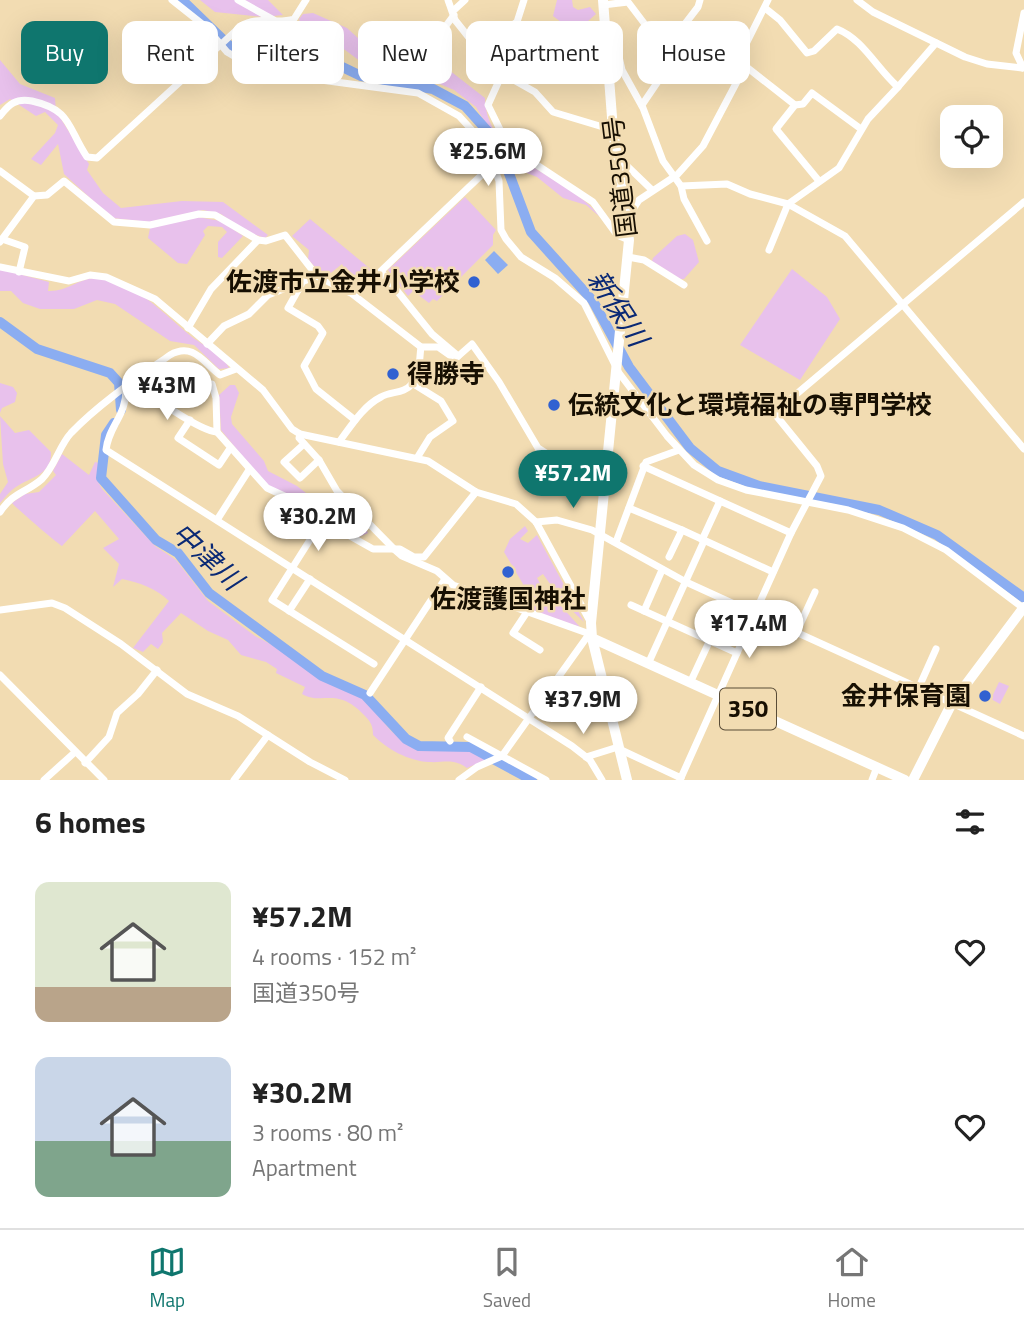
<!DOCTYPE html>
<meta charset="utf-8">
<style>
:root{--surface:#fff;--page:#f6f6f6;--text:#222;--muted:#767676;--line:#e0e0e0;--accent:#0f766e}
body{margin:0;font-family:"Titillium Web","Noto Sans JP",sans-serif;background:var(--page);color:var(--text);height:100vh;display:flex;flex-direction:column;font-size:26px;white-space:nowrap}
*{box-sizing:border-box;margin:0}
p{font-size:23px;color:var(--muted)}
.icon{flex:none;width:38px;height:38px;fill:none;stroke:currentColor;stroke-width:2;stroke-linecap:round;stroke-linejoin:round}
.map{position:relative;height:780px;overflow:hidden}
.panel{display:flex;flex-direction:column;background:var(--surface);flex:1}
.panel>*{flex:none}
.guide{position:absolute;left:21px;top:21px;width:984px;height:63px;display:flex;gap:14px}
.tools{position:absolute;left:940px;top:105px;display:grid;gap:14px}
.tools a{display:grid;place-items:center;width:63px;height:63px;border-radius:14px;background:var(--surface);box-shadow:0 7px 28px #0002;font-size:35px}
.price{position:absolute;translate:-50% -60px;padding:0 16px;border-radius:24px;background:#fff;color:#222;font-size:23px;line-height:46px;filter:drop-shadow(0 2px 4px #0008)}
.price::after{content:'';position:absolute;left:50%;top:42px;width:21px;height:16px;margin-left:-10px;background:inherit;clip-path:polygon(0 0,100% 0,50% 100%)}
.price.current{background:var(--accent);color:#fff}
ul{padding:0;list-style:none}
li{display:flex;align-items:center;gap:21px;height:175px;padding:0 35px}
li span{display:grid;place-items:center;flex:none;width:196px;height:140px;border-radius:14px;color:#555}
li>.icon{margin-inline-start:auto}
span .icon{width:84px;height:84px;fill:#fffc;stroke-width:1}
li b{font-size:30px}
h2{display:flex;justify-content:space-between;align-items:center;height:84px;padding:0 35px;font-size:30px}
.pill{padding:0 24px;border-radius:14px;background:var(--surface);box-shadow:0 7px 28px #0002;font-size:24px;line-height:63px}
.pill.current{background:var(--accent);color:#fff}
.tab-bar{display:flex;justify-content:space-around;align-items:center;height:98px;border-top:2px solid var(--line);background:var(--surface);font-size:19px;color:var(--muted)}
.tab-bar a{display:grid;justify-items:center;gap:4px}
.tab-bar .current{color:var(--accent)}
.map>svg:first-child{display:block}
.green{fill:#e8c1ec}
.water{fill:#8badf1}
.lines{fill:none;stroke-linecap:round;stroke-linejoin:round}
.river{stroke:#8badf1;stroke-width:10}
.minor{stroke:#fff;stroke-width:7}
.major{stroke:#fff;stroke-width:10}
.highway{stroke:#fff;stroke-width:10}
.poi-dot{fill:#3161d1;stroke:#f2dcb2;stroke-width:2.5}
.labels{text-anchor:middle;stroke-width:5;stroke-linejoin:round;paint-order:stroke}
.shield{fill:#f2dcb2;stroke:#594c37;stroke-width:2}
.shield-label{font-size:24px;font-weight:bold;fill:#170f02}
.street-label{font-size:26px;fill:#170f02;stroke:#f2dcb2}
.poi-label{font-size:26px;font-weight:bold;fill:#170f02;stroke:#f2dcb2;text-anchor:end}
.water-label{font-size:28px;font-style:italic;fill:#0a2975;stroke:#f2dcb2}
</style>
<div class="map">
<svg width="1024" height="780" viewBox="0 0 1024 780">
<rect width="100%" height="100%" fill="#f2dcb2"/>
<!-- green -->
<g class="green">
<path d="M200 0H268L283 15 264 17 215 12Z"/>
<path d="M557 0H572L573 7 578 10 590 7 596 14 561 45 558 42 569 28 553 16Z"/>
<path d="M313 13 347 28 370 49 398 63 434 68 440 63 485 98C487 163 568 174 600 217L586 205 563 198 537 177 519 170 506 157 476 107 454 90 423 77 372 70 337 44 332 33 318 28H302L299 19 303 14Z"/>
<path d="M0 60 20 84 55 98 56 111 89 164 87 170 103 193 121 208 182 201 223 202 268 235 265 238 244 231 221 214 203 210 149 222 112 218 64 174 58 144 41 165 31 159 55 133 58 125 45 112 36 116 10 99 0 105Z"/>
<path d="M465 197 496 230 493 235V245L437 301 433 299 429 303 413 291 408 296 388 270Z"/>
<path d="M197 217 221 221 243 236 222 258 218 257V242L227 232 222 227 208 226 203 231 205 235 187 264 178 263 148 238 150 228Z"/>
<path d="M310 219 379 276 372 287 359 280H351L342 264 327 276 321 274 308 259 309 250 292 236Z"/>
<path d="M685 234 693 240 699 262 684 279H680L652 261 653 258 677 236Z"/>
<path d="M0 269 49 282 48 291C66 292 78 279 95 278 131 277 167 317 192 337 204 346 223 354 229 368L219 369 194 345 170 341 115 304 97 300 74 309H40L23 303 11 291H0Z"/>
<path d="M792 269 827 297 840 319 800 380 740 345Z"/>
<path d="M0 383 13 387 17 393 15 402 2 408 0 413Z"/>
<path d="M230 385H235L239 393 231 417 232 424 264 461 268 471 297 486 333 514 355 520 365 527 368 533 359 537 328 524 265 484 221 430 219 395Z"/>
<path d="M0 416 15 433 29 430 51 452C52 477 27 477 12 490 7 494 4 499 0 503V494L8 482 3 464Z"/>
<path d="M62 454 89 475 95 462 99 463 97 480 102 489 155 546 176 560 208 601 255 636 304 662 326 681 363 697 391 731 406 743 425 750 471 749 488 759 467 768C453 758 444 763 429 762 408 761 387 749 373 735 373 726 371 722 364 715 336 686 323 706 302 694L305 687 276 673 277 669 266 662 241 655 228 640 208 631 181 613 162 633 163 642 158 649 151 644 143 652 133 648 169 601C156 588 140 583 122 579L113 587 119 564 103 548 119 539 95 511 62 546C58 544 16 508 12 503L25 494 39 492 56 475 53 471Z"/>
<path d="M525 526 528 531 520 539 528 543 537 535 584 622 562 601 543 574 537 578 541 585 535 590 541 597 550 594 580 627 487 595 490 589 505 588 513 594 523 584 504 552 510 539Z"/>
<path d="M999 682 1009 686 1000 704 991 699Z"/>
</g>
<!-- water -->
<path class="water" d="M494 251 508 265 498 274 485 260Z"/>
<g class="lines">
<!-- river -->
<g class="river">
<path d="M182 0 237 53 261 65 277 67 322 61 334 63 361 76 433 89 465 106 491 135 501 152 531 232 593 301 629 367 690 448 718 471 759 486 879 510 937 535 1024 598"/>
<path d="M0 322 37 349 110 373 119 383 121 410"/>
<path d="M114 423 106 435 101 478 156 540 178 553 209 593 322 676 365 695 406 739 419 746 471 747 532 780"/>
</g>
<!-- minor -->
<g class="minor">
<path d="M172 0 206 27 227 52 261 72 418 93 459 116 481 140 493 164 499 181 501 230 506 239 521 257 555 278 584 303 619 373 667 436 694 465 718 480 746 490 848 510 903 528 946 550 1023 608"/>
<path d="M238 0 274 20"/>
<path d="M448 0 455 20 494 69 535 92 553 112 613 130"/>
<path d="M857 0 873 12 965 57 987 64 1022 68"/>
<path d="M603 5 628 2 647 27 674 38"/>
<path d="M765 8 780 20 807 53 814 51 837 29C863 39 877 69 898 87L936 43"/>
<path d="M453 11 465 0"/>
<path d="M607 33 614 34 622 70 643 108 663 161 681 186 727 184 750 194 788 204 845 236 1024 449"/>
<path d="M479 48 517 22 524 0"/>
<path d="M419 62 454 15"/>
<path d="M744 65 795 105"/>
<path d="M1023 68 1016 53 1024 13"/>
<path d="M502 74 488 105 508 146 593 202 617 235 629 240"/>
<path d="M642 105 663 74 668 46 698 7 700 0"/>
<path d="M0 116C9 104 16 98 32 101 72 110 67 127 87 157L97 158 241 26C258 15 275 25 294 19L306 0"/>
<path d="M618 161 624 163 651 189"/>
<path d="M0 171 34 196"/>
<path d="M819 181 776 129 795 105 803 104 812 93 861 129"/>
<path d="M681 186 684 199 707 241"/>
<path d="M627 219 639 200 677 175 703 146 741 74 743 50 768 0"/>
<path d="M2 239 25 247 19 272"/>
<path d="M0 242 34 196 47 195 64 181 114 222 150 225 199 214 215 215 258 240"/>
<path d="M769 250 788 204 839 168 868 119 898 87"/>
<path d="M628 257 644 260 684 285"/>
<path d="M0 267 69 281 90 275 106 277 155 299 263 390 292 429 300 434 428 461 476 492 516 504 536 522 591 623"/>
<path d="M301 285 288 308 318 326 323 333 304 366 316 389 355 420"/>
<path d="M188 328 211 289 258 240 266 241 285 235 317 276"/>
<path d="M207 344 224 326 249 314 268 295 317 276 351 293 421 347H438L455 359 472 344 499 382 538 448 555 459 607 472"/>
<path d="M458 356 432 334 381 271 493 164"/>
<path d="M412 383 441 401 453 421 430 437 417 458"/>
<path d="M212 384 216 398 217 432 267 488 293 500 320 524 341 531 373 549H400L414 557H424L476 492"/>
<path d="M126 386C127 417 109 424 106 450L572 746 590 760 602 780"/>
<path d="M126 386 130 388 139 383C148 396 201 431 217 432"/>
<path d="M190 420 178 438 219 465 229 450"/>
<path d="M300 434 299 438 319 460 337 491 394 549 402 556 437 571 453 585 587 633 592 638 587 637 502 756 477 767 459 780"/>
<path d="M339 442C351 426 363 406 381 397 391 391 404 394 412 384 421 373 419 359 421 347"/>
<path d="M304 444 284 462 300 478 319 460"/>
<path d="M643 466 720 501"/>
<path d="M629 508 682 530"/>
<path d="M0 512C13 492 26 493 42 479 55 466 59 446 71 433 100 403 136 379 170 355 193 342 203 362 220 375L236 369"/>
<path d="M217 520 249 470"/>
<path d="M536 522 557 520 592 530 686 582 1024 736"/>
<path d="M320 524 272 600 374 664"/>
<path d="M702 540 720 501 791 533"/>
<path d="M616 542 646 462 679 450"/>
<path d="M669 557 682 530 773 572"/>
<path d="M631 605 737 653"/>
<path d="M0 610 52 603 65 608 121 644 187 694 238 716 310 762 345 780"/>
<path d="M289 611 310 579"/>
<path d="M644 611 662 570"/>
<path d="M527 612 513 633 540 650"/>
<path d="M797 631 815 592"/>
<path d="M648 664 704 541"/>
<path d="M0 675 104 780"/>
<path d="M690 683 710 640"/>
<path d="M919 687 936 649"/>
<path d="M370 693 445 579"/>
<path d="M467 737 546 780"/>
<path d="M450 741 448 738 481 687"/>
<path d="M619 749 681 778"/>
<path d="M586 757 618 747"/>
<path d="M85 763 109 737 117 713 138 694 157 670"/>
<path d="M44 780 74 753"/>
<path d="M234 780 268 735"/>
<path d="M680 780 791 533 821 476 817 466 774 413 1024 202"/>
<path d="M872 780 877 767"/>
</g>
<!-- major -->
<g class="major">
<path d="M592 638 627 780"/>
<path d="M913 780 952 703 1024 607"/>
</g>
<!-- highway -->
<path class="highway" d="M603 0 613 130 629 240 591 623 592 638 905 780"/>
</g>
<!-- markers -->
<g class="poi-dot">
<circle cx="474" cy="282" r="7"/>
<circle cx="393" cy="374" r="7"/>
<circle cx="554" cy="405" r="7"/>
<circle cx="508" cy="572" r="7"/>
<circle cx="985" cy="696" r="7"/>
</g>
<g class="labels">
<!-- shield labels -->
<rect class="shield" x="720" y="688.5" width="56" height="41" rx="5"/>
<g class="shield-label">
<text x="748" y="717">350</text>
</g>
<!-- street labels -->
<g class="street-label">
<text transform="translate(620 177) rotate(-97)" y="9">国道350号</text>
</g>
<!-- poi labels -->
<g class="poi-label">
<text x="460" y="291">佐渡市立金井小学校</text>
<text x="407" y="383" text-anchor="start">得勝寺</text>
<text x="568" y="414" text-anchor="start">伝統文化と環境福祉の専門学校</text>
<text x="508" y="608" text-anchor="middle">佐渡護国神社</text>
<text x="971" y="705">金井保育園</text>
</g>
<!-- water labels -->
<g class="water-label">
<text transform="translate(618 308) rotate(57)" y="10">新保川</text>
<text transform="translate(207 556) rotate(43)" y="10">中津川</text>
</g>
</g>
</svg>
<div class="tools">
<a><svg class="icon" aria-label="locate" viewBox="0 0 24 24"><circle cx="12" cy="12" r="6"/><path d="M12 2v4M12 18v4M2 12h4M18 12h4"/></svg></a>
</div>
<b class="price" style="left:488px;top:188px">¥25.6M</b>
<b class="price" style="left:167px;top:422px">¥43M</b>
<b class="price current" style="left:573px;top:510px">¥57.2M</b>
<b class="price" style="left:318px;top:553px">¥30.2M</b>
<b class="price" style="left:749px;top:660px">¥17.4M</b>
<b class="price" style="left:583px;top:736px">¥37.9M</b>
<div class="guide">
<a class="pill current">Buy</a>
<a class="pill">Rent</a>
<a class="pill">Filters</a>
<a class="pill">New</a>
<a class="pill">Apartment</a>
<a class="pill">House</a>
</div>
</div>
<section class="panel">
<h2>6 homes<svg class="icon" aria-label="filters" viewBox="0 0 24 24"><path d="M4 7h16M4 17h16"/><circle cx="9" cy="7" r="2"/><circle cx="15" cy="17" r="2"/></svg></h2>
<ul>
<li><span style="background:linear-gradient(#dfe7d0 75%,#b9a48a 0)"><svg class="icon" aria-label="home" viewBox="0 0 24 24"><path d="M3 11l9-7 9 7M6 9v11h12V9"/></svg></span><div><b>¥57.2M</b><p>4 rooms · 152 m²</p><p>国道350号</p></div><svg class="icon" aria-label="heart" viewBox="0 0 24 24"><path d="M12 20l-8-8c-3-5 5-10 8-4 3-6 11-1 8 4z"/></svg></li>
<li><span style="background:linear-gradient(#c9d6e8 60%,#7fa58c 0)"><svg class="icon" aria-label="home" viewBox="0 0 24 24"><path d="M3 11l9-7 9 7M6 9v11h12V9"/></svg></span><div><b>¥30.2M</b><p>3 rooms · 80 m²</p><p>Apartment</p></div><svg class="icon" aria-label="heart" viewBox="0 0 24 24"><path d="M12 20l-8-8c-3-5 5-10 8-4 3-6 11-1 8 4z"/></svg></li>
</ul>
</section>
<nav class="tab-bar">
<a class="current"><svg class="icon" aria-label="map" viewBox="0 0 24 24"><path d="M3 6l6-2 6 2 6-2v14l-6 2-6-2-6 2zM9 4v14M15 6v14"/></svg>Map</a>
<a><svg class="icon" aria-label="saved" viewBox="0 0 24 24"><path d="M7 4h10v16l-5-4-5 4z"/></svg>Saved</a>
<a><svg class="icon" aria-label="home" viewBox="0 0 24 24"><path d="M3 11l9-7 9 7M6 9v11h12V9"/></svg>Home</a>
</nav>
